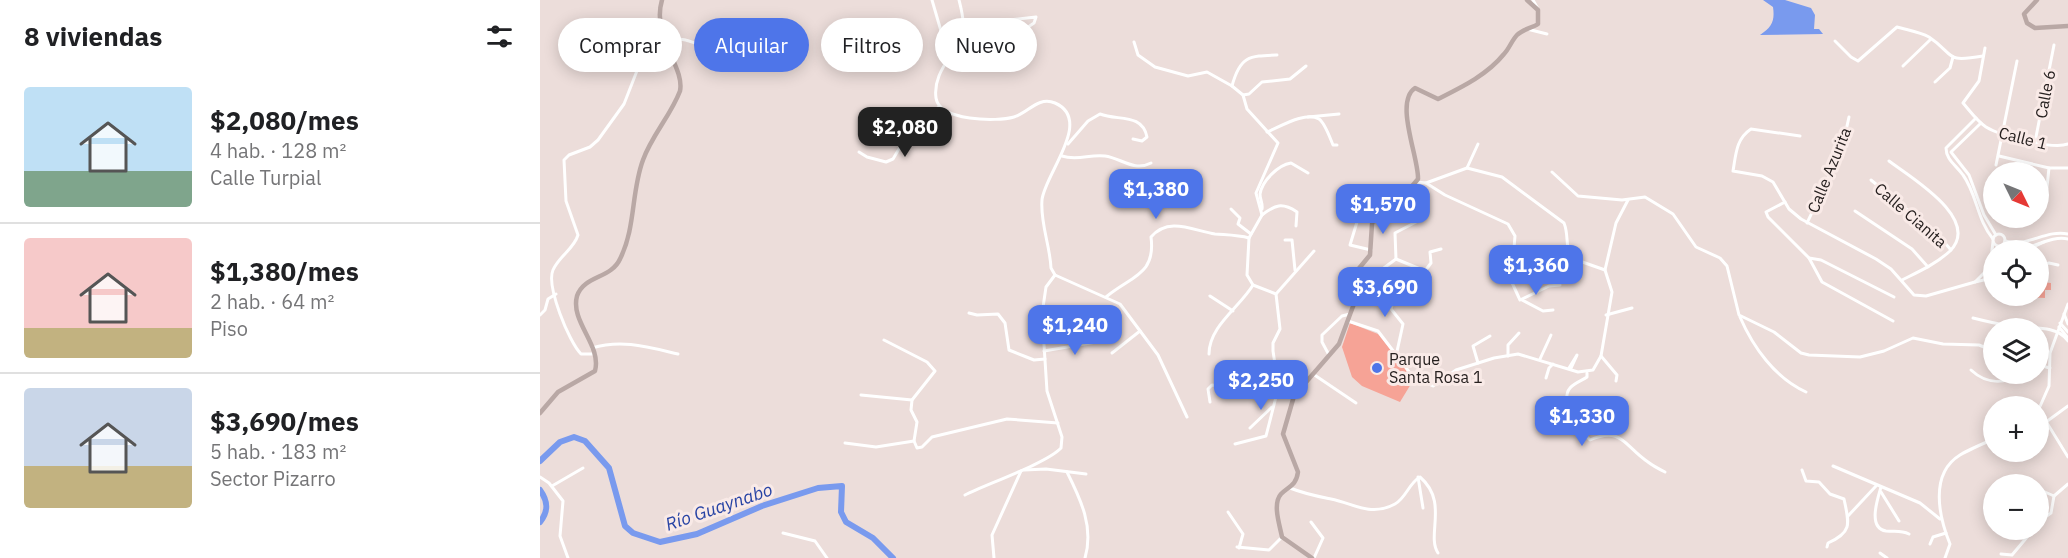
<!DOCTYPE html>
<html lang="es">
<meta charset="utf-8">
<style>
:root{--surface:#fff;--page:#f2f2f2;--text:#202124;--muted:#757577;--line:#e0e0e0;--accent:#4e75e9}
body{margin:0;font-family:"IBM Plex Sans",sans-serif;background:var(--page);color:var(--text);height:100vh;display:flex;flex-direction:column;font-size:22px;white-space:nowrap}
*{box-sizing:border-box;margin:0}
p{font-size:20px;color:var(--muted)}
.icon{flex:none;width:33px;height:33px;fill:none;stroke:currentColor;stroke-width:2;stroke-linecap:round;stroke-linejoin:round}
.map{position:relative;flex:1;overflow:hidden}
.panel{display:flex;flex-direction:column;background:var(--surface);width:540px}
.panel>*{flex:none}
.guide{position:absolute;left:18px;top:18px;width:570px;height:54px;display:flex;gap:12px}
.needle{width:39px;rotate:133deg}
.controls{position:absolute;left:1443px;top:162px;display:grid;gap:12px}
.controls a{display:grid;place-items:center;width:66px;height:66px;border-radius:50%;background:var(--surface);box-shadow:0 3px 15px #0003;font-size:30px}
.price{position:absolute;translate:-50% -51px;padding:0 14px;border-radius:12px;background:var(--accent);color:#fff;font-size:20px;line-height:39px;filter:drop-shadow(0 2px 3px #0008)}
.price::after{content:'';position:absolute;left:50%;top:36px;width:18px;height:14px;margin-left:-9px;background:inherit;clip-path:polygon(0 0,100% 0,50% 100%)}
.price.on{background:#222;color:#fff}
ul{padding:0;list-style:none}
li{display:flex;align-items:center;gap:18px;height:150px;padding:0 24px}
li+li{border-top:2px solid var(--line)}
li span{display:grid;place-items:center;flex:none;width:168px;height:120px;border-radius:6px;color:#555}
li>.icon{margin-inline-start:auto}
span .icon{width:72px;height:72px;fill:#fffc;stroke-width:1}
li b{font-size:26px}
h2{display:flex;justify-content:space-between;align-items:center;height:72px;padding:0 24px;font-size:26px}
.chip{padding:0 21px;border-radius:27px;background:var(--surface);box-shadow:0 3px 15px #0003;font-size:21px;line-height:54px}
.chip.on{background:var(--accent);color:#fff}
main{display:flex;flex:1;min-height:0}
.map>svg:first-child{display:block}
.green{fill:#f6a396}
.water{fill:#799aee}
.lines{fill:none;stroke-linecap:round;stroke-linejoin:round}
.river{stroke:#799aee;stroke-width:6}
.street{stroke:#fff;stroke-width:3}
.secondary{stroke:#b9a8a5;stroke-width:4.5}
.poi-dot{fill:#4e75e9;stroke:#f9eae7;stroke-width:2}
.labels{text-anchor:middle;stroke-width:6;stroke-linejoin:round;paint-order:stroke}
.street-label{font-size:16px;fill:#272120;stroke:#f9eae7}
.poi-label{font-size:16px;fill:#272120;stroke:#f9eae7;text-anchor:start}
.water-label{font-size:18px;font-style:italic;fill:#2743a4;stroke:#f9eae7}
</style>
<main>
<section class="panel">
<h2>8 viviendas<svg class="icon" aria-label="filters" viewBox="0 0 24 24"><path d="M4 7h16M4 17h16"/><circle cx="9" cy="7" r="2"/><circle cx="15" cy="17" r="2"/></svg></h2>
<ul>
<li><span style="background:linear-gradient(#bfe0f5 70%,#7fa58c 0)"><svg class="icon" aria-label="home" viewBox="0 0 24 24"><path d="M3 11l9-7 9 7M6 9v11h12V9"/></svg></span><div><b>$2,080/mes</b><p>4 hab. · 128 m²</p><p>Calle Turpial</p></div></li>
<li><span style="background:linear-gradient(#f6c9c9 75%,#c2b280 0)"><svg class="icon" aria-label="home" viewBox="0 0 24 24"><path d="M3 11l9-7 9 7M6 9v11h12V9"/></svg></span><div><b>$1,380/mes</b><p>2 hab. · 64 m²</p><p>Piso</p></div></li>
<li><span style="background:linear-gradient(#c9d6e8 65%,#c2b280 0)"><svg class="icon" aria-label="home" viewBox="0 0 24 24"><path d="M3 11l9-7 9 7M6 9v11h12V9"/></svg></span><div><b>$3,690/mes</b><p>5 hab. · 183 m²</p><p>Sector Pizarro</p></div></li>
</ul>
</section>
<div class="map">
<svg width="1528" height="558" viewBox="0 0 1528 558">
<rect width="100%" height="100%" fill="#ecddda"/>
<!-- green -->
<g class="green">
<path d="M1502 282 1511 283V290H1505V298L1488 297 1498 296Z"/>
<path d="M810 323 838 334 874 379 860 402 822 386 812 377 802 347Z"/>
</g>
<!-- water -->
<path class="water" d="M1223 0H1245L1271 8 1275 15 1274 29H1279L1283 34 1220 35C1232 27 1235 21 1233 7Z"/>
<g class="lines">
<!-- river -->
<g class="river">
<path d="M0 461 20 442 34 437 45 441 69 468 85 526 93 533 120 542 157 534 222 506 278 488 302 486 301 512 306 522 333 538 353 558"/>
<path d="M0 490C8 501 9 511 0 522"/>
</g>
<!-- street -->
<g class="street">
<path d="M392 0 408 55"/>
<path d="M419 0C421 8 424 19 423 27 420 52 392 69 396 98 399 121 457 122 474 117 488 113 498 96 515 103 554 120 504 175 502 200 500 223 510 245 511 268L515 275 580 304 618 355 647 417"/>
<path d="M993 0 998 9"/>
<path d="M987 29 1007 34"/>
<path d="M1295 41 1311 57 1318 61 1357 27C1367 30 1380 32 1389 37 1416 55 1403 63 1443 56"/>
<path d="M594 42 598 55 615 67 648 76 667 72 692 86 703 95 707 109 738 143 716 193 722 215 709 238 707 275 713 285 736 294 740 329 733 343V351L735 364 754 395"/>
<path d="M418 43 437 37 451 22 496 17 494 23 469 40 464 61"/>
<path d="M127 44C139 37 143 39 155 43 160 45 169 44 175 44L192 57 203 53"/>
<path d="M1445 48 1439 81 1423 103C1430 111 1437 121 1446 127 1461 136 1513 150 1528 144"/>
<path d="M1363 66 1391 39"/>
<path d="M1395 82 1410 68 1413 57"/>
<path d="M692 86C700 56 709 56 737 55"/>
<path d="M703 95 709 94 722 82 750 79 766 66"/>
<path d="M322 115 338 113 351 133 364 137"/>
<path d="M768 117 799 114"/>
<path d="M1436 118 1406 148C1406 160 1416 165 1423 175 1437 194 1437 220 1453 239"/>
<path d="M1441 123 1411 152 1429 175 1444 215 1456 235"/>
<path d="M727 132C740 127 765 111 779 119 785 123 790 138 793 145H797"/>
<path d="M1260 136 1211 129C1196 139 1196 154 1193 171L1222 176 1233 182 1249 209 1261 219 1336 259 1351 269 1374 295 1386 296 1435 282"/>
<path d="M1495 142 1514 45"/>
<path d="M528 144 548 121 560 114C578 121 602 113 607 137L602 141 593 139"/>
<path d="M319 152 327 157 346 162 353 159 375 122 399 107"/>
<path d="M522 156C537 161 550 154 565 156 581 158 594 172 611 163"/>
<path d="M1459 156 1509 168H1528"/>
<path d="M1349 161C1370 177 1442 219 1410 251 1396 264 1378 272 1362 280"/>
<path d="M1456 165 1477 61"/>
<path d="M927 168 938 144"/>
<path d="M1012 172 1038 196 1082 200 1105 197 1133 214 1156 247 1180 258 1187 266 1199 315 1234 332 1261 353 1269 355 1320 357 1344 351 1373 338 1403 344 1439 345 1454 351"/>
<path d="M1477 172 1479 162"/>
<path d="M1331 180 1398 235 1411 250"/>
<path d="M876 182 886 183 927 168 962 177 1024 223C1029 235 1025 247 1031 258L1065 270"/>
<path d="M886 183 905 195 968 224 975 236 973 260 968 274 980 300 1009 286 1020 285"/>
<path d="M1506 196 1509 168"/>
<path d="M1245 202 1226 212 1228 217 1269 258 1282 282 1353 321"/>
<path d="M691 209 700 218 698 224 711 234"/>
<path d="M722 209C723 203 720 200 720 194 722 181 738 165 751 163L768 173"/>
<path d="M1315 211 1372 249 1388 267"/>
<path d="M722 215C735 205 742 202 757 212L756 226"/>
<path d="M817 222 810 245 831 250"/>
<path d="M1267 223C1283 189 1302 154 1309 117"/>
<circle cx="1459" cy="240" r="6"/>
<path d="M745 240H752L755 270"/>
<path d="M1465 241C1487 248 1506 229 1528 234"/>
<path d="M1453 242 1450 267 1435 282 1448 279 1454 272"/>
<path d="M1462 246C1483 258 1506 234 1528 239"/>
<path d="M1487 250 1504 242"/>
<path d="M1269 258 1281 260 1354 297"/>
<path d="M856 259 885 271 891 263 890 252 901 249"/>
<path d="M1498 266 1509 263 1518 265"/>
<path d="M833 283 839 280 856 290 851 309 863 324 856 356"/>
<path d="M818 293H823L837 273 856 259 855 233 876 222"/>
<path d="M736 294 774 251"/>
<path d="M670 296 693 311"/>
<path d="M566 297C591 276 616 275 611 237 629 216 654 231 675 234 687 235 698 235 709 238"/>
<path d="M982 300 1003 311 1013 310"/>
<path d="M429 313 437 315 458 314 465 323 469 350 494 360 505 359"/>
<path d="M1524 314 1528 324"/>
<path d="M0 315 5 310 8 299 16 294"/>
<path d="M1066 315 1092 308"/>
<path d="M1200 317C1213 347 1235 378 1266 392"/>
<path d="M1433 318C1445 321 1458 324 1470 326 1488 329 1517 324 1528 341"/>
<path d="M808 321 838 331 873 377 893 386 916 370 954 358 978 354 1038 372 1053 370 1061 356 1072 292 1065 270 1076 223 1088 200"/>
<path d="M1520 323 1528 332"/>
<path d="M1519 327 1527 337"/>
<path d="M344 340 387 362 395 371 372 400 371 410 377 422 374 441 377 448 382 447 392 437 467 419 518 423"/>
<path d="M52 348C82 339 108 347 138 354"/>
<path d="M504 351 562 341"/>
<path d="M572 353 600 331"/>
<path d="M55 354H41C29 342 6 286 13 270 19 256 34 249 38 235L26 201 24 160 29 155 50 147 58 140 84 104 102 58 124 40"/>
<path d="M669 354C669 326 700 307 713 285"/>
<path d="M789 355 782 342V335L802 316 810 314"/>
<path d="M968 356V345L979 333"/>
<path d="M1061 356 1077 375 1076 381"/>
<path d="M1000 359 1011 335"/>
<path d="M938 363 933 346 950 336"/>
<path d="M1498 365 1510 368"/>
<path d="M1029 368 1037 355 1031 368"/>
<path d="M1431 370C1447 385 1464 384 1483 374"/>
<path d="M1047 373V377C1043 380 1034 383 1030 388 1019 401 1040 431 1050 440 1082 426 1084 446 1108 462 1113 466 1119 469 1125 472"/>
<path d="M773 374 816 403"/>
<path d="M1006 378 1009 368 1013 364"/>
<path d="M321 395 372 400"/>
<path d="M670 402 668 389 672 385 719 392 744 380"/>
<path d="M1459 406H1468"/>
<path d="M1499 410 1528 457"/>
<path d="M1498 411 1509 386 1510 353 1528 304"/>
<path d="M1506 422 1528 406"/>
<path d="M710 428 732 407"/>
<path d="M305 443 336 447 374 441"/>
<path d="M695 444 726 436 738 389 746 382"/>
<path d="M1293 466 1380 503 1400 519"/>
<path d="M484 470 506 469 546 474"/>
<path d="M1262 470 1266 481 1279 482 1290 494 1304 499C1309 523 1313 532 1288 543L1287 547"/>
<path d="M527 472C541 500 554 527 545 558"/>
<path d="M0 477 9 483 23 501 20 536 28 558"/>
<path d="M878 477 883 508"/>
<path d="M12 486 43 468"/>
<path d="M1341 487C1338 498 1327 528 1346 531 1355 532 1361 530 1369 534"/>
<path d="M750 488C765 494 776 496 791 499 815 504 831 517 855 504 866 498 869 483 880 477 909 502 886 535 898 553"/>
<path d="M1498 489 1514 496"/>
<path d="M1341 492 1359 521"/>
<path d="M425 495C447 484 507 463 521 448L522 437 507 391 502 314 506 287 515 275"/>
<path d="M688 512 703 534 699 548"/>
<path d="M1308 516 1336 486"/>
<path d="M771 522 783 538 774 558"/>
<path d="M1498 522 1511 513 1514 496 1528 484"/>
<path d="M1477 530 1486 537"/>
<path d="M243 533 275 541 287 558"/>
<path d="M1390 544 1393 537 1406 533"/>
<path d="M697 547 729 550 742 537"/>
<path d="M1340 553 1347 558"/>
<path d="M1461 554 1472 555 1493 530"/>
<path d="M454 558 452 535 481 471"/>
<path d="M1405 558 1410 544C1399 517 1389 474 1420 455 1430 449 1442 444 1454 439"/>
</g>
<!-- secondary -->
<g class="secondary">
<path d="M1497 0 1484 14 1487 23 1495 28 1528 26"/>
<path d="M0 413 18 392 55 371C62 345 30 322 37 296 44 275 71 279 80 259 96 227 91 192 103 160 112 135 131 115 140 91 145 67 111 36 122 0"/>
<path d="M772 558 742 537C740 526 732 504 741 494 749 486 756 486 758 472L743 434 754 396 799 344 818 293 816 272 830 255 832 224 838 209 868 191 878 179C879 158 854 102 875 88L898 99C922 87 947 75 964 54 969 49 972 40 977 35 983 29 992 28 998 24V10L987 0"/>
</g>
</g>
<!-- markers -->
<circle class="poi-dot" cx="837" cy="368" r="6"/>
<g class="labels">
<!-- street labels -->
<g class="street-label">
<text transform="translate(1505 94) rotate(-79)" y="6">Calle 6</text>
<text transform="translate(1483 138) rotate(14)" y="6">Calle 1</text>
<text transform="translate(1289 170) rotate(-68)" y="6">Calle Azurita</text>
<text transform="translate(1371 215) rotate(41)" y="6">Calle Cianita</text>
</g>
<!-- poi labels -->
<g class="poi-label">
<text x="849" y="365">Parque<tspan x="849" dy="18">Santa Rosa 1</tspan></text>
</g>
<!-- water labels -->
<g class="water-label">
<text transform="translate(179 507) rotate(-19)" y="6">Río Guaynabo</text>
</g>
</g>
</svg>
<div class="controls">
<a><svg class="needle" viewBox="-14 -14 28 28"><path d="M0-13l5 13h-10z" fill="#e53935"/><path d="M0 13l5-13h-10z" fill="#757577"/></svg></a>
<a><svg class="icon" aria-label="locate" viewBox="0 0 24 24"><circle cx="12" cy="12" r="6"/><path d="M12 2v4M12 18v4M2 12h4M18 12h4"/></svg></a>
<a><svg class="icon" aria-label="layers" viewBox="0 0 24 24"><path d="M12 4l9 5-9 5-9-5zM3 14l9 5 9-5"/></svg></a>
<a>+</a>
<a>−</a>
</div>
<b class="price on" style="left:365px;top:158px">$2,080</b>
<b class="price" style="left:616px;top:220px">$1,380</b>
<b class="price" style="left:843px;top:235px">$1,570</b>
<b class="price" style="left:996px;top:296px">$1,360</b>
<b class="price" style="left:845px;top:318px">$3,690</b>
<b class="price" style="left:535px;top:356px">$1,240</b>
<b class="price" style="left:721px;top:411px">$2,250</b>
<b class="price" style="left:1042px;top:447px">$1,330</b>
<div class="guide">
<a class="chip">Comprar</a>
<a class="chip on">Alquilar</a>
<a class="chip">Filtros</a>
<a class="chip">Nuevo</a>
</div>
</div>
</main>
